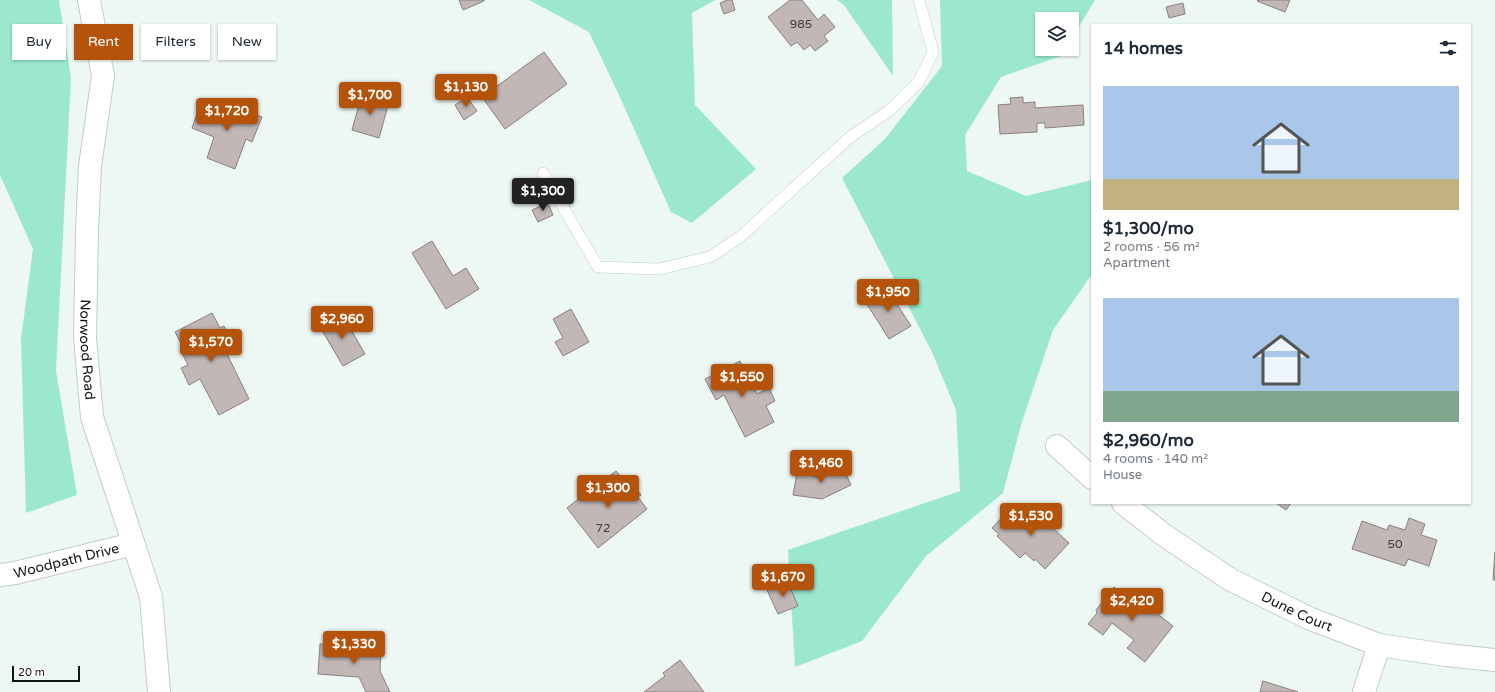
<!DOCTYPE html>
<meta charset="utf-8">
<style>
:root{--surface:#fff;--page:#f6f6f7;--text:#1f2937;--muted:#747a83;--accent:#b45309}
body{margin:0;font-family:"Varela Round",sans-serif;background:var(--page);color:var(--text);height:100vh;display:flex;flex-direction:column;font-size:15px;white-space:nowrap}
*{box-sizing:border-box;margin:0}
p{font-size:13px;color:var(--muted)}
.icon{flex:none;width:22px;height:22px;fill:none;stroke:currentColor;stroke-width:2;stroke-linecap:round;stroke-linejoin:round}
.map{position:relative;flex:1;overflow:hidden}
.details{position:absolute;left:1091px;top:24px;width:380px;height:480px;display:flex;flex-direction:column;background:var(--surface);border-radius:0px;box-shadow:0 1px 3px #0004}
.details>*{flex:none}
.hud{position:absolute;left:12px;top:24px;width:380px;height:36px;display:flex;gap:8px}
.buttons{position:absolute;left:1035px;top:12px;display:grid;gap:8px}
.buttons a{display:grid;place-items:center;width:44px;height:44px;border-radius:0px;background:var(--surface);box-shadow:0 1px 3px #0004;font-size:20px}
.scale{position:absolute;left:12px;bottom:10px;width:68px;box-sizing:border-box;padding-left:4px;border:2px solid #121514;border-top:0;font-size:11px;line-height:14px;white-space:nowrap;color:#121514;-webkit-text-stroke:3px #fff;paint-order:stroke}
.price{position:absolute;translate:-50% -34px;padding:0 9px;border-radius:4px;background:var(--accent);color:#fff;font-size:13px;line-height:26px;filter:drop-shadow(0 1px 2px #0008)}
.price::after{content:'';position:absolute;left:50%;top:24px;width:12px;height:9px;margin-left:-6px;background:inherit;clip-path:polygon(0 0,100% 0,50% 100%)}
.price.selected{background:#222;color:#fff}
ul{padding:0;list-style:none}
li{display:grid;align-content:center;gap:8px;height:212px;padding:0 12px}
li span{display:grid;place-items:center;height:124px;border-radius:0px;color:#555}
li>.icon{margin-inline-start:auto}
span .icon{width:72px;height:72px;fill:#fffc;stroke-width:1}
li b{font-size:17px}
h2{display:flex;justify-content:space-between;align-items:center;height:48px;padding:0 12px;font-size:17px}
.chip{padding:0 14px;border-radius:0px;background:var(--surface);box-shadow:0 1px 3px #0004;font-size:14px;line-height:36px}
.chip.selected{background:var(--accent);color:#fff}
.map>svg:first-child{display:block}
.green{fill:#9be8cf}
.building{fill:#c1b7b5;stroke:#8a807f}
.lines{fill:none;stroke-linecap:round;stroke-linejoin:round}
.service-casing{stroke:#c3cdca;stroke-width:12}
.minor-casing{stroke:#c3cdca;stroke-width:24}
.tertiary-casing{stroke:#c3cdca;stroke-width:24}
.service{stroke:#fff;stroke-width:11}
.minor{stroke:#fff;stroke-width:22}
.tertiary{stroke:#fff;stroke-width:22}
.labels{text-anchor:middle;stroke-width:4;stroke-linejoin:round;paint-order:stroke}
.number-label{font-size:12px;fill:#3e3e3c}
.street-label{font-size:14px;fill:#121514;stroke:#fff}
</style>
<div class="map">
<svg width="1495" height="692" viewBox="0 0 1495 692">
<rect width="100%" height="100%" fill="#edf7f4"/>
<!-- green -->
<g class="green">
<path d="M0 0H59L71 78 56 371 77 495 26 513 21 339 33 249 0 175Z"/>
<path d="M529 0H715L692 13 695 105 756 169 692 223 671 212 619 95 589 32Z"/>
<path d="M837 0H892L893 76 844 5Z"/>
<path d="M940 0H1095L1072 38V19H1042V49H1065L1061 56 1001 77 965 135 967 171 1026 196 1092 180V274L1053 330 1021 425 1003 493 926 556 862 641 795 667 788 550 960 491 956 410 932 352 842 178 885 139 942 66Z"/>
</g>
<!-- building -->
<g class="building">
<path d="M459 0H484V1L463 10Z"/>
<path d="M727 0H732L735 10 724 14 720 3Z"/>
<path d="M790 0H802L818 20 824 14 835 27 824 36 828 41 815 51 810 45 804 50 797 42 791 46 768 17Z"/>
<path d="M1258 0H1290L1285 12 1257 1Z"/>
<path d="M1183 3 1185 14 1169 18 1166 7Z"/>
<path d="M544 52 567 84 505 129 482 97Z"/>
<path d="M362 94 389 102 379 138 352 130Z"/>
<path d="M467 97 477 111 464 120 455 105Z"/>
<path d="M1023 97V103L1035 102V108L1083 105 1084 125 1045 128V123H1037V132L1000 134 998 105 1011 104 1010 98Z"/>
<path d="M222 102 262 117 252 142 246 139 235 169 207 158 214 137 192 128 199 108 217 114Z"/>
<path d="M548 203 553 215 538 222 532 210Z"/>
<path d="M432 241 453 276 466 268 479 289 446 309 412 253Z"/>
<path d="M886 287 911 326 889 339 865 301Z"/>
<path d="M571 309 589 342 563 356 555 342 563 338 553 319Z"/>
<path d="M212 313 220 328 224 326 234 345 225 350 249 399 219 415 200 379 189 385 181 368 188 365 180 349 183 347 175 332Z"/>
<path d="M342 314 365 354 343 366 320 327Z"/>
<path d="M740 361 757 394 769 388 775 401 766 406 774 422 745 437 724 395 716 400 705 379Z"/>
<path d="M842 466 851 485 822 499 793 495 797 473 818 477Z"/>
<path d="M616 471 626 483 629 481 641 495 638 497 647 509 598 548 567 508 587 492 592 499 600 494 597 490 606 483 604 480Z"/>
<path d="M1276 503H1291L1286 510Z"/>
<path d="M1028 505 1069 543 1045 569 1035 559 1034 561 1025 553 1020 558 997 536 999 534 992 528 1008 511 1016 518Z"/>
<path d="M1409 518 1425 524 1421 535 1437 540 1429 566 1408 559 1405 566 1352 549 1362 521 1387 530 1389 525 1405 530Z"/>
<path d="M1495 552V580H1493Z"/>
<path d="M788 582 798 606 778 614 767 590Z"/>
<path d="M1114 587 1131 600 1134 596 1173 626 1145 662 1127 648 1134 640 1112 623 1103 635 1088 624 1097 613 1096 610Z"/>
<path d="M320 644 381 648 380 671 390 692H366L359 677 318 674Z"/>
<path d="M680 660 704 692H644L665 676 663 673Z"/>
<path d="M1263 681 1298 692H1260Z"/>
</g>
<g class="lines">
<!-- service casing -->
<g class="service-casing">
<path id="service" d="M543 173 598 267 659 269 710 257 740 237 849 138 890 110 918 83 933 52 919 0"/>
</g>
<!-- minor casing -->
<g class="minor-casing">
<g id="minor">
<path d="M1057 446 1092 478"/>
<path id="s1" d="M1123 503 1164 535 1231 580 1311 619 1379 645 1446 655 1495 660"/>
<path id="s2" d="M0 575 15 573 133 544"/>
<path d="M1364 692 1379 645"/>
</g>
</g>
<!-- tertiary casing -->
<g class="tertiary-casing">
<g id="tertiary">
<path id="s3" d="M89 0 103 76 90 166 87 231 85 338 92 417 151 597 159 692"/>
</g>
</g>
<!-- service -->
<use href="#service" class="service"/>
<!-- minor -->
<use href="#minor" class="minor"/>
<!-- tertiary -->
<use href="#tertiary" class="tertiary"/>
</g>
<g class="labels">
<!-- number labels -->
<g class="number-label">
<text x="801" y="28">985</text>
<text x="603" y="532">72</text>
<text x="1395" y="548">50</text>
</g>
<!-- street labels -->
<g class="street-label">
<text dy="5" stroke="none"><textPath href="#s3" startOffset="352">Norwood Road</textPath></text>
<text dy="5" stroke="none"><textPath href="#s2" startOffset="68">Woodpath Drive</textPath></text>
<text dy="5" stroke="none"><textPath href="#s1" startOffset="206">Dune Court</textPath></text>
</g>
</g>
</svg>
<div class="buttons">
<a><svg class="icon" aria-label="layers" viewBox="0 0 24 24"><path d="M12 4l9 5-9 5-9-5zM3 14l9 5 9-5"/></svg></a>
</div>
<div class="scale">20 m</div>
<b class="price" style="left:466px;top:108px">$1,130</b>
<b class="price" style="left:370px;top:116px">$1,700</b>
<b class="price" style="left:227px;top:132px">$1,720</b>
<b class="price selected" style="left:543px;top:212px">$1,300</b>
<b class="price" style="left:888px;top:313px">$1,950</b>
<b class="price" style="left:342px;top:340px">$2,960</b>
<b class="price" style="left:211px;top:363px">$1,570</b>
<b class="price" style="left:742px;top:398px">$1,550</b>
<b class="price" style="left:821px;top:484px">$1,460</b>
<b class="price" style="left:608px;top:509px">$1,300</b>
<b class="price" style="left:1031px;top:537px">$1,530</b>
<b class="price" style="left:783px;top:598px">$1,670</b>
<b class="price" style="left:1132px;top:622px">$2,420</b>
<b class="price" style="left:354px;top:665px">$1,330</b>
<div class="hud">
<a class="chip">Buy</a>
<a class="chip selected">Rent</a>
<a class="chip">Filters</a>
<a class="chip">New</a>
</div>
<section class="details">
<h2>14 homes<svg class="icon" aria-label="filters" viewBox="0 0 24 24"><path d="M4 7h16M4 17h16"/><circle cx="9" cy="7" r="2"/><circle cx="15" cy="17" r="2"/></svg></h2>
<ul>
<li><span style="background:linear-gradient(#a9c7e8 75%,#c2b280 0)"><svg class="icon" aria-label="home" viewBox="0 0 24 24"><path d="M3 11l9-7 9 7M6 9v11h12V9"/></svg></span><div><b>$1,300/mo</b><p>2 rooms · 56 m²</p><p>Apartment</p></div></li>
<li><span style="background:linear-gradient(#a9c7e8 75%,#7fa58c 0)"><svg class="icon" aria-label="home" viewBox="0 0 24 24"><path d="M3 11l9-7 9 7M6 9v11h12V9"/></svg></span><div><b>$2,960/mo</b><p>4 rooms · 140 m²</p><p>House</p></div></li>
</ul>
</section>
</div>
